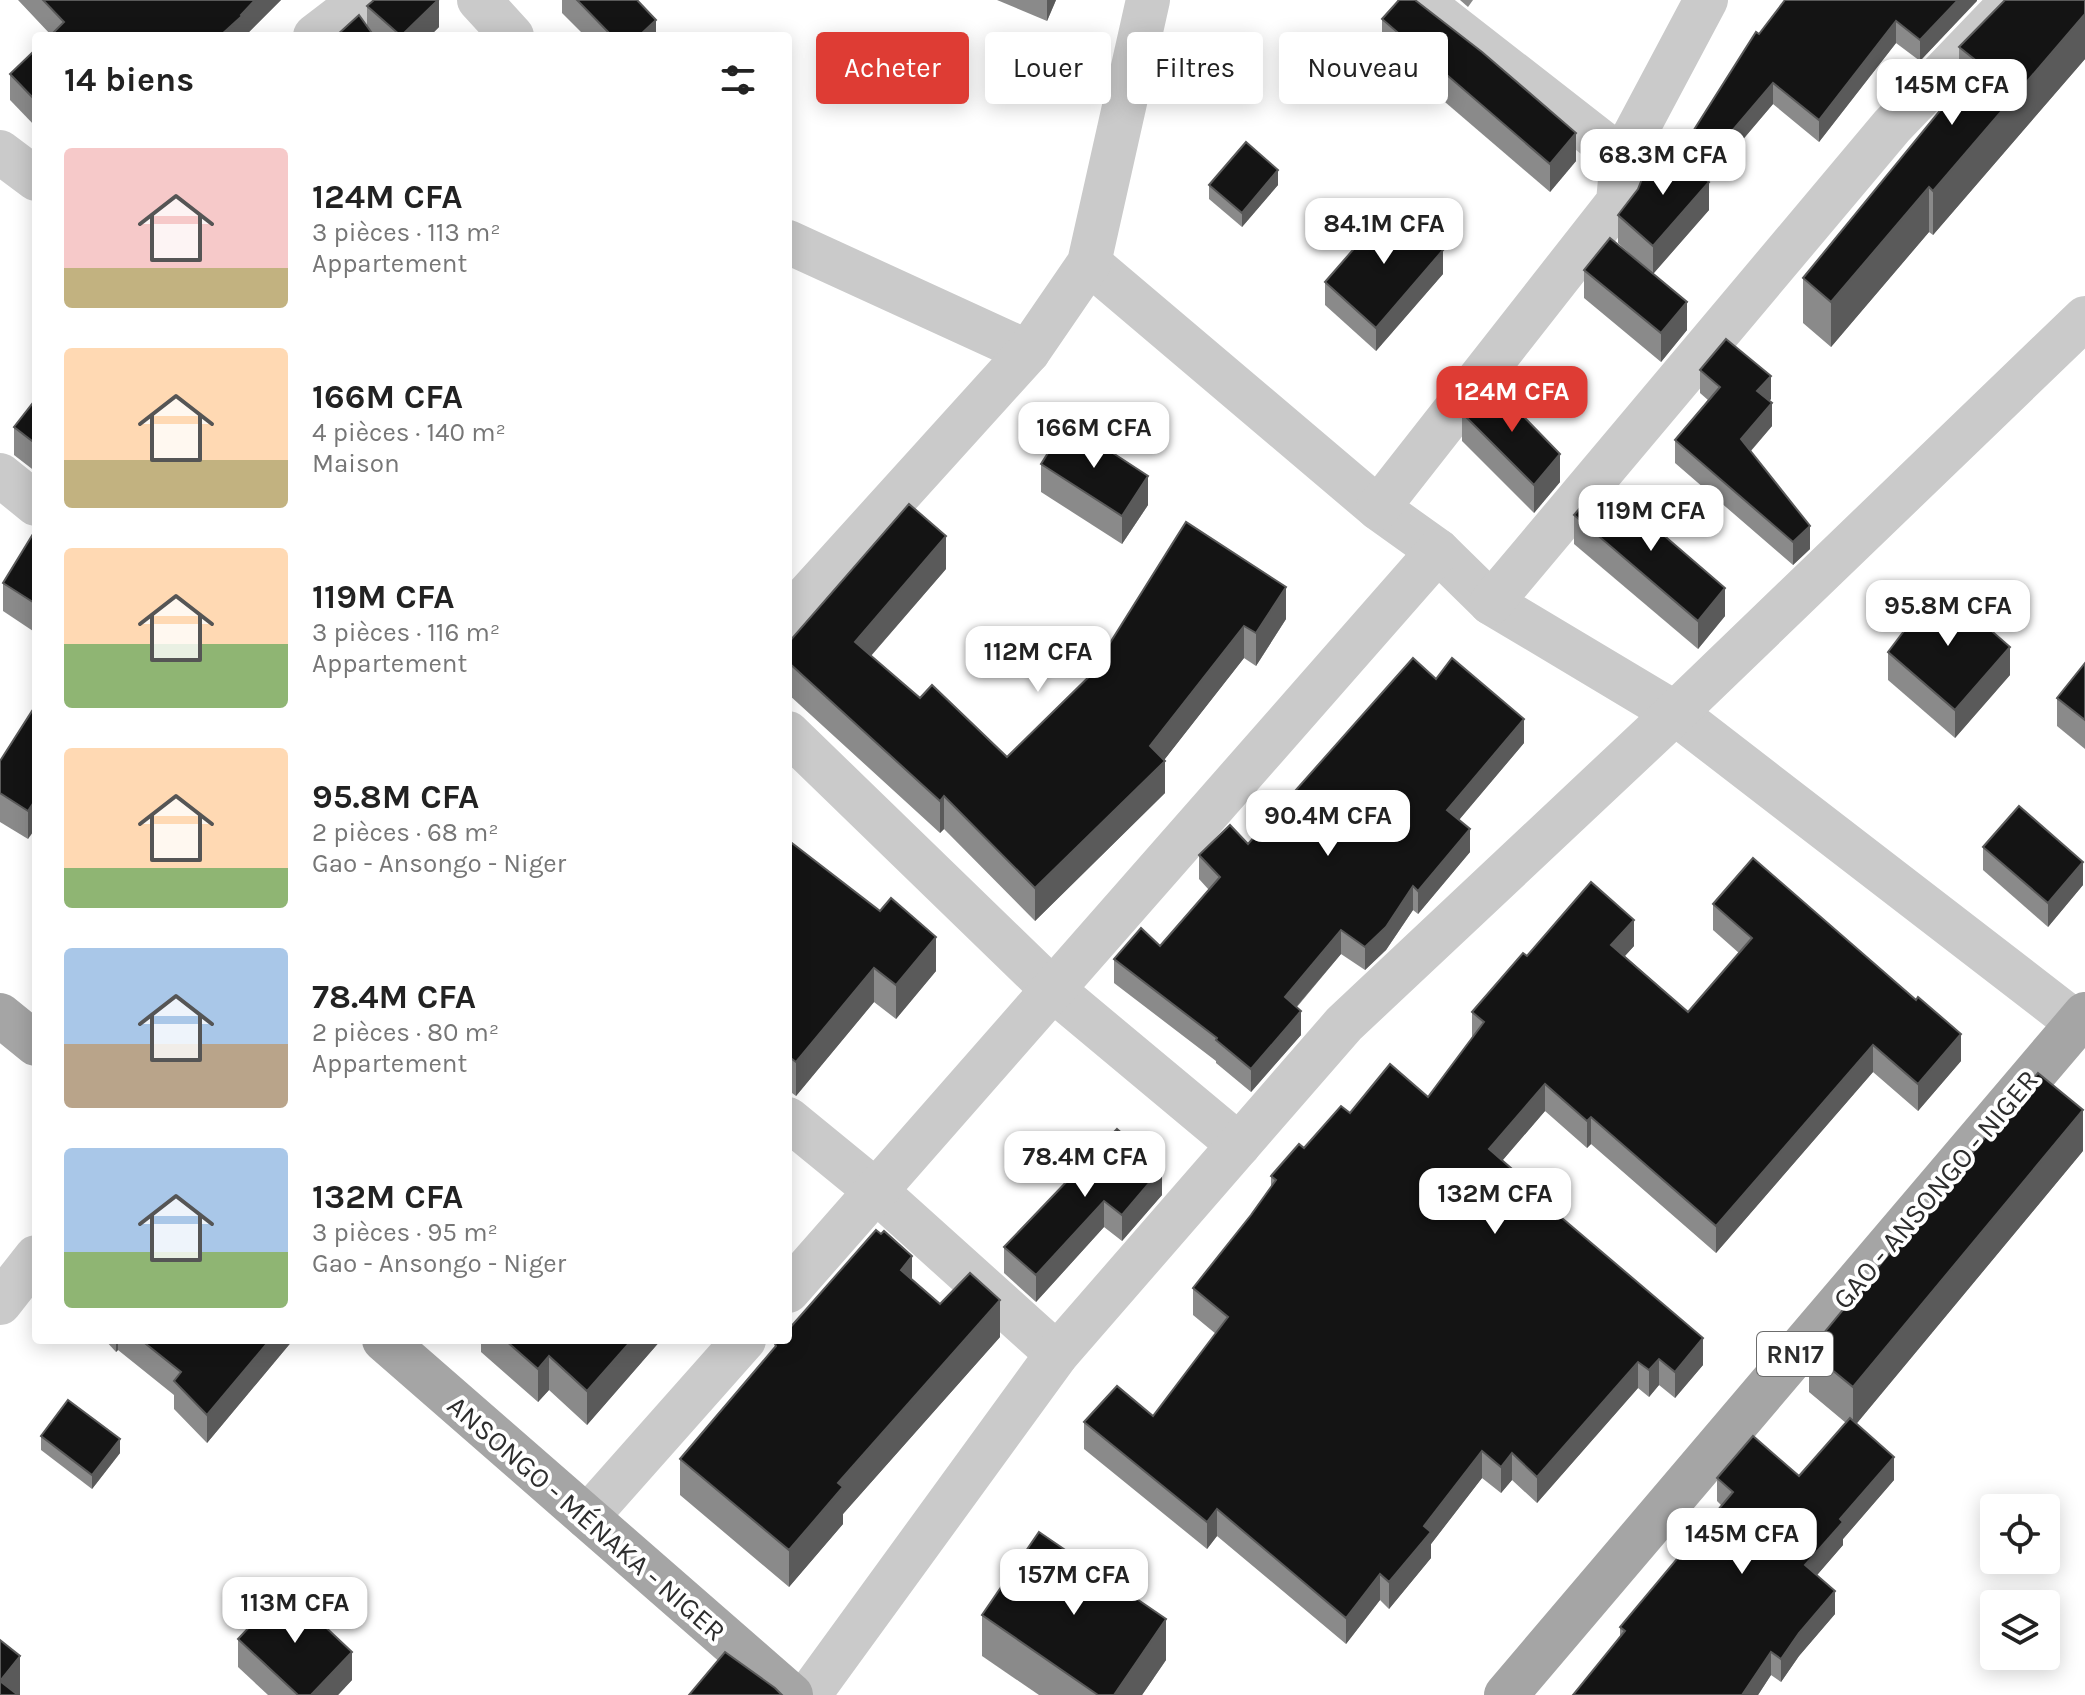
<!DOCTYPE html>
<html lang="fr">
<meta charset="utf-8">
<style>
:root{--surface:#fff;--page:#f6f6f6;--text:#222;--muted:#767676;--accent:#de3c34}
body{margin:0;font-family:Karla,sans-serif;background:var(--page);color:var(--text);height:100vh;display:flex;flex-direction:column;font-size:30px;white-space:nowrap}
*{box-sizing:border-box;margin:0}
p{font-size:26px;color:var(--muted)}
.icon{flex:none;width:44px;height:44px;fill:none;stroke:currentColor;stroke-width:2;stroke-linecap:round;stroke-linejoin:round}
.map{position:relative;flex:1;overflow:hidden}
.side{position:absolute;left:32px;top:32px;width:760px;height:1312px;display:flex;flex-direction:column;background:var(--surface);border-radius:8px;box-shadow:0 4px 20px #0003}
.side>*{flex:none}
.hud{position:absolute;left:816px;top:32px;width:760px;height:72px;display:flex;gap:16px}
.controls{position:absolute;left:1980px;top:1494px;display:grid;gap:16px}
.controls a{display:grid;place-items:center;width:80px;height:80px;border-radius:8px;background:var(--surface);box-shadow:0 4px 20px #0003;font-size:40px}
.price{position:absolute;translate:-50% -68px;padding:0 18px;border-radius:16px;background:#fff;color:#222;font-size:26px;line-height:52px;filter:drop-shadow(0 2px 4px #0008)}
.price::after{content:'';position:absolute;left:50%;top:48px;width:24px;height:18px;margin-left:-12px;background:inherit;clip-path:polygon(0 0,100% 0,50% 100%)}
.price.selected{background:var(--accent);color:#fff}
ul{padding:0;list-style:none}
li{display:flex;align-items:center;gap:24px;height:200px;padding:0 32px}
li span{display:grid;place-items:center;flex:none;width:224px;height:160px;border-radius:8px;color:#555}
li>.icon{margin-inline-start:auto}
span .icon{width:96px;height:96px;fill:#fffc;stroke-width:1}
li b{font-size:34px}
h2{display:flex;justify-content:space-between;align-items:center;height:96px;padding:0 32px;font-size:34px}
.chip{padding:0 28px;border-radius:8px;background:var(--surface);box-shadow:0 4px 20px #0003;font-size:28px;line-height:72px}
.chip.selected{background:var(--accent);color:#fff}
.map>svg:first-child{display:block}
.lines{fill:none;stroke-linecap:round;stroke-linejoin:round}
.minor{stroke:#cacaca;stroke-width:44}
.major{stroke:#a5a5a5;stroke-width:44}
.wall{fill:#8a8a8a}
.shaded-wall{fill:#5a5a5a}
.building{fill:#141414;stroke:#5a5a5a;stroke-width:2}
.labels{text-anchor:middle;stroke-width:8;stroke-linejoin:round;paint-order:stroke}
.shield{fill:#fff;stroke:#6c6c6c;stroke-width:2}
.shield-label{font-size:26px;font-weight:bold;fill:#2d2d2d}
.street-label{font-size:28px;fill:#2d2d2d;stroke:#fff}
</style>
<div class="map">
<svg width="2085" height="1695" viewBox="0 0 2085 1695">
<rect width="100%" height="100%" fill="#fff"/>
<g class="lines">
<!-- minor -->
<g class="minor">
<path d="M479 0 512 36"/>
<path d="M1419 0 1622 158"/>
<path d="M315 36 362 0"/>
<path d="M0 152 36 179"/>
<path d="M788 242 1028 352"/>
<path d="M1089 263 1378 508 1438 551 1491 603 1675 713 2077 1023"/>
<path d="M0 475 36 504"/>
<path d="M1378 508 1618 202 1622 158 1706 0"/>
<path d="M1491 603 1892 126 2013 0"/>
<path d="M788 617 1028 352 1089 263 1148 0"/>
<path d="M788 733 1052 989 1239 1145"/>
<path d="M788 1119 876 1191 1057 1354"/>
<path d="M788 1291 1438 551"/>
<path d="M0 1303 36 1257"/>
<path d="M587 1517 744 1340"/>
<path d="M809 1695 1057 1354 1344 1024 1675 713 2085 318"/>
</g>
<!-- major -->
<g class="major">
<path d="M0 1015 36 1044"/>
<path d="M384 1340 791 1695"/>
<path d="M1506 1695 2085 1014"/>
</g>
</g>
<!-- wall -->
<g class="wall">
<path d="M18 0H281L245 36H50L51 35Z"/>
<path d="M439 0V27L430 36H336L367 27V6Z"/>
<path d="M562 0H637L656 36H585L562 13Z"/>
<path d="M997 0H1056L1047 21Z"/>
<path d="M1460 0H1473L1468 7Z"/>
<path d="M1977 0 1920 61 1896 43 1819 142 1773 104 1708 181 1709 210 1653 274 1687 330 1661 362 1584 298V270L1647 269 1618 243V215L1638 189 1678 155 1759 34Z"/>
<path d="M2085 0V59L1933 235 1929 232 1831 347 1803 323V278L1959 87V47Z"/>
<path d="M1382 19 1576 161 1550 192 1382 48Z"/>
<path d="M36 49V127L10 100V74Z"/>
<path d="M1209 185H1278L1242 227 1209 199Z"/>
<path d="M1443 274 1376 351 1325 305V282Z"/>
<path d="M1700 370 1771 399 1769 401 1772 426 1751 451 1810 549 1793 565 1675 463V440L1708 400 1700 393Z"/>
<path d="M36 399V472L14 455V427Z"/>
<path d="M1462 413 1560 482 1534 513 1462 441Z"/>
<path d="M1041 464 1148 505 1122 544 1041 492Z"/>
<path d="M1574 515 1725 616 1698 649 1574 544Z"/>
<path d="M1186 522 1286 619 1256 666 1244 658 1164 760 1165 793 1035 921 944 829 940 833 788 694V643L946 569 871 656 920 698 1007 757 1103 662V654Z"/>
<path d="M36 529V633L3 611V583Z"/>
<path d="M1888 652 2010 675 1955 738 1888 680Z"/>
<path d="M2085 663V749L2057 726V698Z"/>
<path d="M1436 679 1524 743 1459 820 1470 852 1418 914 1413 910 1386 950 1365 970 1341 954 1297 1007 1301 1035 1251 1092 1216 1063V1061L1114 983V959L1160 946 1209 890 1199 879V855L1248 844Z"/>
<path d="M36 714 28 839 0 822V761Z"/>
<path d="M788 840 936 971 896 1019 874 1002 796 1096 788 1090Z"/>
<path d="M1983 847 2083 885 2048 927 1983 870Z"/>
<path d="M1713 904 1961 1061 1918 1111 1873 1072 1716 1253 1591 1144 1587 1148 1545 1111 1502 1161 1512 1176 1703 1365 1675 1398 1659 1385 1649 1397 1638 1388 1537 1503 1512 1480 1501 1493 1482 1478 1431 1544V1558L1389 1609 1380 1600 1346 1644 1217 1536 1207 1549 1084 1449V1422L1153 1416 1216 1334 1193 1315V1288L1251 1215 1271 1187V1176L1304 1148 1350 1113 1428 1097 1472 1038V1012L1527 956 1634 946 1625 956 1688 1012 1739 953 1713 930Z"/>
<path d="M1117 1129 1162 1195 1122 1241 1104 1227 1036 1302 1004 1273V1247Z"/>
<path d="M2083 1151 1856 1424 1894 1480 1843 1539V1545L1817 1575 1835 1614 1799 1656 1781 1682 1771 1675 1758 1695H1573L1620 1638V1627L1722 1506 1717 1501V1478L1799 1476 1846 1423 1809 1392V1351Z"/>
<path d="M912 1281 940 1304 1000 1337 843 1514V1524L789 1587 680 1495V1459L775 1347V1344Z"/>
<path d="M105 1340H293L207 1443 174 1409V1395L118 1350 116 1352Z"/>
<path d="M481 1340H661L587 1425 549 1390 538 1402 481 1352Z"/>
<path d="M41 1436 120 1453 92 1489 41 1450Z"/>
<path d="M982 1615 1166 1660 1142 1695H1039L982 1656Z"/>
<path d="M238 1639 352 1680 338 1695H268L238 1667Z"/>
</g>
<!-- shaded-wall -->
<g class="shaded-wall">
<path d="M255 0H281L245 36H220Z"/>
<path d="M438 0H439V27L430 36H401Z"/>
<path d="M1047 0H1056L1047 21Z"/>
<path d="M1958 0H1977V1L1920 61V40Z"/>
<path d="M2085 14V59L1933 235V191Z"/>
<path d="M656 20V36H639Z"/>
<path d="M1896 21V43L1819 142V120Z"/>
<path d="M1773 83V104L1698 192V171Z"/>
<path d="M1576 133V161L1550 192V164Z"/>
<path d="M1278 170V185L1242 227V213Z"/>
<path d="M1709 182V210L1653 274V246Z"/>
<path d="M1929 187V232L1831 347V302Z"/>
<path d="M1443 250V274L1376 351V328Z"/>
<path d="M1687 302V330L1661 362V333Z"/>
<path d="M1771 376V399L1757 414V391Z"/>
<path d="M1772 403V426L1741 462V439Z"/>
<path d="M1560 454V482L1534 513V485Z"/>
<path d="M1148 476V505L1122 544V516Z"/>
<path d="M1810 526V549L1793 565V542Z"/>
<path d="M946 536V569L855 674V642Z"/>
<path d="M1286 587V619L1256 666V633Z"/>
<path d="M1725 588V616L1698 649V621Z"/>
<path d="M1244 626V658L1161 764 1165 761V793L1035 921V888L1150 746Z"/>
<path d="M2010 647V675L1955 738V710Z"/>
<path d="M1524 719V743L1447 834V810Z"/>
<path d="M944 796V829L940 833V801Z"/>
<path d="M36 799V828L28 839V811Z"/>
<path d="M1470 829V852L1418 914V891Z"/>
<path d="M2083 862V885L2048 927V903Z"/>
<path d="M1413 886V910L1386 950 1365 970V947Z"/>
<path d="M1634 920V946L1611 971V945Z"/>
<path d="M1341 930V954L1285 1020V997Z"/>
<path d="M936 937V971L896 1019V985Z"/>
<path d="M874 968V1002L796 1096V1062Z"/>
<path d="M1301 1011V1035L1251 1092V1069Z"/>
<path d="M1961 1034V1061L1918 1111V1084Z"/>
<path d="M1873 1045V1072L1716 1253V1226Z"/>
<path d="M1545 1084V1111L1489 1176V1149Z"/>
<path d="M2083 1110V1151L1853 1428V1387Z"/>
<path d="M1591 1117V1144L1587 1148V1121Z"/>
<path d="M789 1159V1192L788 1193V1160Z"/>
<path d="M1162 1168V1195L1122 1241V1215Z"/>
<path d="M1104 1201V1227L1036 1302V1275Z"/>
<path d="M912 1256V1292L901 1270Z"/>
<path d="M1000 1300V1337L843 1514V1524L789 1587V1550L838 1483Z"/>
<path d="M1703 1338V1365L1675 1398V1372Z"/>
<path d="M116 1340H118V1350L116 1352Z"/>
<path d="M270 1340H293L207 1443V1415Z"/>
<path d="M632 1340H661L587 1425V1391Z"/>
<path d="M549 1356V1390L538 1402V1369Z"/>
<path d="M1659 1359V1385L1649 1397V1370Z"/>
<path d="M1638 1362V1388L1537 1503V1477Z"/>
<path d="M120 1439V1453L92 1489V1475Z"/>
<path d="M1482 1451V1478L1431 1544V1558L1389 1609V1582L1424 1526Z"/>
<path d="M1512 1453V1480L1501 1493V1467Z"/>
<path d="M1894 1457V1480L1843 1539V1545L1805 1589V1565L1840 1519Z"/>
<path d="M1217 1509V1536L1207 1549V1522Z"/>
<path d="M1380 1574V1600L1346 1644V1618Z"/>
<path d="M1835 1591V1614L1799 1656 1781 1682V1659L1799 1633Z"/>
<path d="M1166 1619V1660L1142 1695H1114Z"/>
<path d="M352 1652V1680L338 1695H311Z"/>
<path d="M1771 1652V1675L1758 1695H1742Z"/>
<path d="M20 1656V1695H0V1681Z"/>
</g>
<!-- building -->
<g class="building">
<path d="M43 0H255L241 15 242 16 220 36H50L64 22Z"/>
<path d="M374 0H438L401 36 367 6Z"/>
<path d="M577 0H637L656 20 639 36H612Z"/>
<path d="M1399 0H1415L1482 52 1576 133 1550 164 1382 19Z"/>
<path d="M1785 0H1958L1920 40 1896 21 1819 120 1773 83 1698 171 1678 155 1756 32 1759 34Z"/>
<path d="M2005 0H2085V14L1933 191 1929 187 1831 302 1803 278 1979 63 1959 47Z"/>
<path d="M359 15 374 36H336Z"/>
<path d="M36 49V101L10 74Z"/>
<path d="M1246 142 1278 170 1242 213 1209 185Z"/>
<path d="M1669 148 1709 182 1653 246 1618 215 1638 189 1642 179Z"/>
<path d="M1392 205 1443 250 1376 328 1325 282Z"/>
<path d="M1610 238 1687 302 1661 333 1584 270Z"/>
<path d="M1726 339 1771 376 1757 391 1772 403 1741 439 1810 526 1793 542 1675 440 1720 387 1700 370Z"/>
<path d="M1492 384 1560 454 1534 485 1462 413Z"/>
<path d="M36 399V444L14 427Z"/>
<path d="M1067 423 1148 476 1122 516 1041 464Z"/>
<path d="M1596 489 1610 504 1617 495 1725 588 1698 621 1574 515Z"/>
<path d="M909 504 946 536 855 642 920 698 932 685 1007 757 1108 658 1103 654 1186 522 1286 587 1256 633 1244 626 1150 746 1165 761 1035 888 944 796 940 801 788 662V643Z"/>
<path d="M36 529V604L3 583Z"/>
<path d="M1939 585 2010 647 1955 710 1888 652Z"/>
<path d="M1413 658 1436 679 1452 658 1524 719 1447 810 1470 829 1418 891 1413 886 1386 927 1365 947 1341 930 1285 997 1301 1011 1251 1069 1216 1040 1217 1038 1114 959 1141 928 1160 946 1220 877 1199 855 1230 825 1248 844Z"/>
<path d="M2085 663V720L2057 698Z"/>
<path d="M32 711 36 714V799L28 811 0 793V761Z"/>
<path d="M2019 806 2083 862 2048 903 1983 847Z"/>
<path d="M788 840 880 911 891 898 936 937 896 985 874 968 796 1062 788 1056Z"/>
<path d="M1753 858 1916 1000 1918 997 1961 1034 1918 1084 1873 1045 1716 1226 1591 1117 1587 1121 1545 1084 1489 1149 1512 1169 1509 1173 1703 1338 1675 1372 1659 1359 1649 1370 1638 1362 1537 1477 1512 1453 1501 1467 1482 1451 1424 1526 1431 1532 1389 1582 1380 1574 1346 1618 1217 1509 1207 1522 1084 1422 1117 1386 1153 1416 1228 1317 1193 1288 1251 1215 1276 1180 1271 1176 1299 1144 1304 1148 1341 1106 1350 1113 1390 1064 1428 1097 1484 1022 1472 1012 1523 953 1527 956 1591 882 1634 920 1611 945 1688 1012 1752 938 1713 904Z"/>
<path d="M2038 1073 2083 1110 1853 1387 1809 1351Z"/>
<path d="M1117 1129 1162 1168 1122 1215 1104 1201 1036 1275 1004 1247Z"/>
<path d="M876 1230 881 1234 884 1231 912 1256 901 1270 940 1304 970 1273 1000 1300 838 1483 843 1487 789 1550 680 1459 776 1346 775 1344 779 1340H788V1330Z"/>
<path d="M141 1340H270L207 1415 174 1381 181 1372Z"/>
<path d="M505 1340H632L587 1391 549 1356 538 1369Z"/>
<path d="M68 1400 120 1439 92 1475 41 1436Z"/>
<path d="M1850 1418 1894 1457 1840 1519 1843 1522 1805 1565 1835 1591 1799 1633 1781 1659 1771 1652 1742 1695H1573L1625 1631 1620 1627 1733 1492 1717 1478 1753 1436 1799 1476Z"/>
<path d="M1039 1532 1166 1619 1114 1695H1098L982 1615Z"/>
<path d="M285 1589 352 1652 311 1695H298L238 1639Z"/>
<path d="M0 1640 20 1656 0 1681Z"/>
<path d="M725 1652 775 1688 782 1695H689Z"/>
<path d="M0 1681 18 1695H0Z"/>
</g>
<g class="labels">
<!-- shield labels -->
<rect class="shield" x="1757" y="1332" width="76" height="44" rx="6"/>
<g class="shield-label">
<text x="1795" y="1363">RN17</text>
</g>
<!-- street labels -->
<g class="street-label">
<text transform="translate(1935 1189) rotate(-50)" y="10">GAO - ANSONGO - NIGER</text>
<text transform="translate(587 1518) rotate(41)" y="10">ANSONGO - MÉNAKA - NIGER</text>
</g>
</g>
</svg>
<div class="controls">
<a><svg class="icon" aria-label="locate" viewBox="0 0 24 24"><circle cx="12" cy="12" r="6"/><path d="M12 2v4M12 18v4M2 12h4M18 12h4"/></svg></a>
<a><svg class="icon" aria-label="layers" viewBox="0 0 24 24"><path d="M12 4l9 5-9 5-9-5zM3 14l9 5 9-5"/></svg></a>
</div>
<b class="price" style="left:1952px;top:127px">145M CFA</b>
<b class="price" style="left:1663px;top:197px">68.3M CFA</b>
<b class="price" style="left:1384px;top:266px">84.1M CFA</b>
<b class="price selected" style="left:1512px;top:434px">124M CFA</b>
<b class="price" style="left:1094px;top:470px">166M CFA</b>
<b class="price" style="left:1651px;top:553px">119M CFA</b>
<b class="price" style="left:1948px;top:648px">95.8M CFA</b>
<b class="price" style="left:1038px;top:694px">112M CFA</b>
<b class="price" style="left:1328px;top:858px">90.4M CFA</b>
<b class="price" style="left:1085px;top:1199px">78.4M CFA</b>
<b class="price" style="left:1495px;top:1236px">132M CFA</b>
<b class="price" style="left:1742px;top:1576px">145M CFA</b>
<b class="price" style="left:1074px;top:1617px">157M CFA</b>
<b class="price" style="left:295px;top:1645px">113M CFA</b>
<div class="hud">
<a class="chip selected">Acheter</a>
<a class="chip">Louer</a>
<a class="chip">Filtres</a>
<a class="chip">Nouveau</a>
</div>
<section class="side">
<h2>14 biens<svg class="icon" aria-label="filters" viewBox="0 0 24 24"><path d="M4 7h16M4 17h16"/><circle cx="9" cy="7" r="2"/><circle cx="15" cy="17" r="2"/></svg></h2>
<ul>
<li><span style="background:linear-gradient(#f6c9c9 75%,#c2b280 0)"><svg class="icon" aria-label="home" viewBox="0 0 24 24"><path d="M3 11l9-7 9 7M6 9v11h12V9"/></svg></span><div><b>124M CFA</b><p>3 pièces · 113 m²</p><p>Appartement</p></div></li>
<li><span style="background:linear-gradient(#ffd9b3 70%,#c2b280 0)"><svg class="icon" aria-label="home" viewBox="0 0 24 24"><path d="M3 11l9-7 9 7M6 9v11h12V9"/></svg></span><div><b>166M CFA</b><p>4 pièces · 140 m²</p><p>Maison</p></div></li>
<li><span style="background:linear-gradient(#ffd9b3 60%,#8fb573 0)"><svg class="icon" aria-label="home" viewBox="0 0 24 24"><path d="M3 11l9-7 9 7M6 9v11h12V9"/></svg></span><div><b>119M CFA</b><p>3 pièces · 116 m²</p><p>Appartement</p></div></li>
<li><span style="background:linear-gradient(#ffd9b3 75%,#8fb573 0)"><svg class="icon" aria-label="home" viewBox="0 0 24 24"><path d="M3 11l9-7 9 7M6 9v11h12V9"/></svg></span><div><b>95.8M CFA</b><p>2 pièces · 68 m²</p><p>Gao - Ansongo - Niger</p></div></li>
<li><span style="background:linear-gradient(#a9c7e8 60%,#b9a48a 0)"><svg class="icon" aria-label="home" viewBox="0 0 24 24"><path d="M3 11l9-7 9 7M6 9v11h12V9"/></svg></span><div><b>78.4M CFA</b><p>2 pièces · 80 m²</p><p>Appartement</p></div></li>
<li><span style="background:linear-gradient(#a9c7e8 65%,#8fb573 0)"><svg class="icon" aria-label="home" viewBox="0 0 24 24"><path d="M3 11l9-7 9 7M6 9v11h12V9"/></svg></span><div><b>132M CFA</b><p>3 pièces · 95 m²</p><p>Gao - Ansongo - Niger</p></div></li>
</ul>
</section>
</div>
